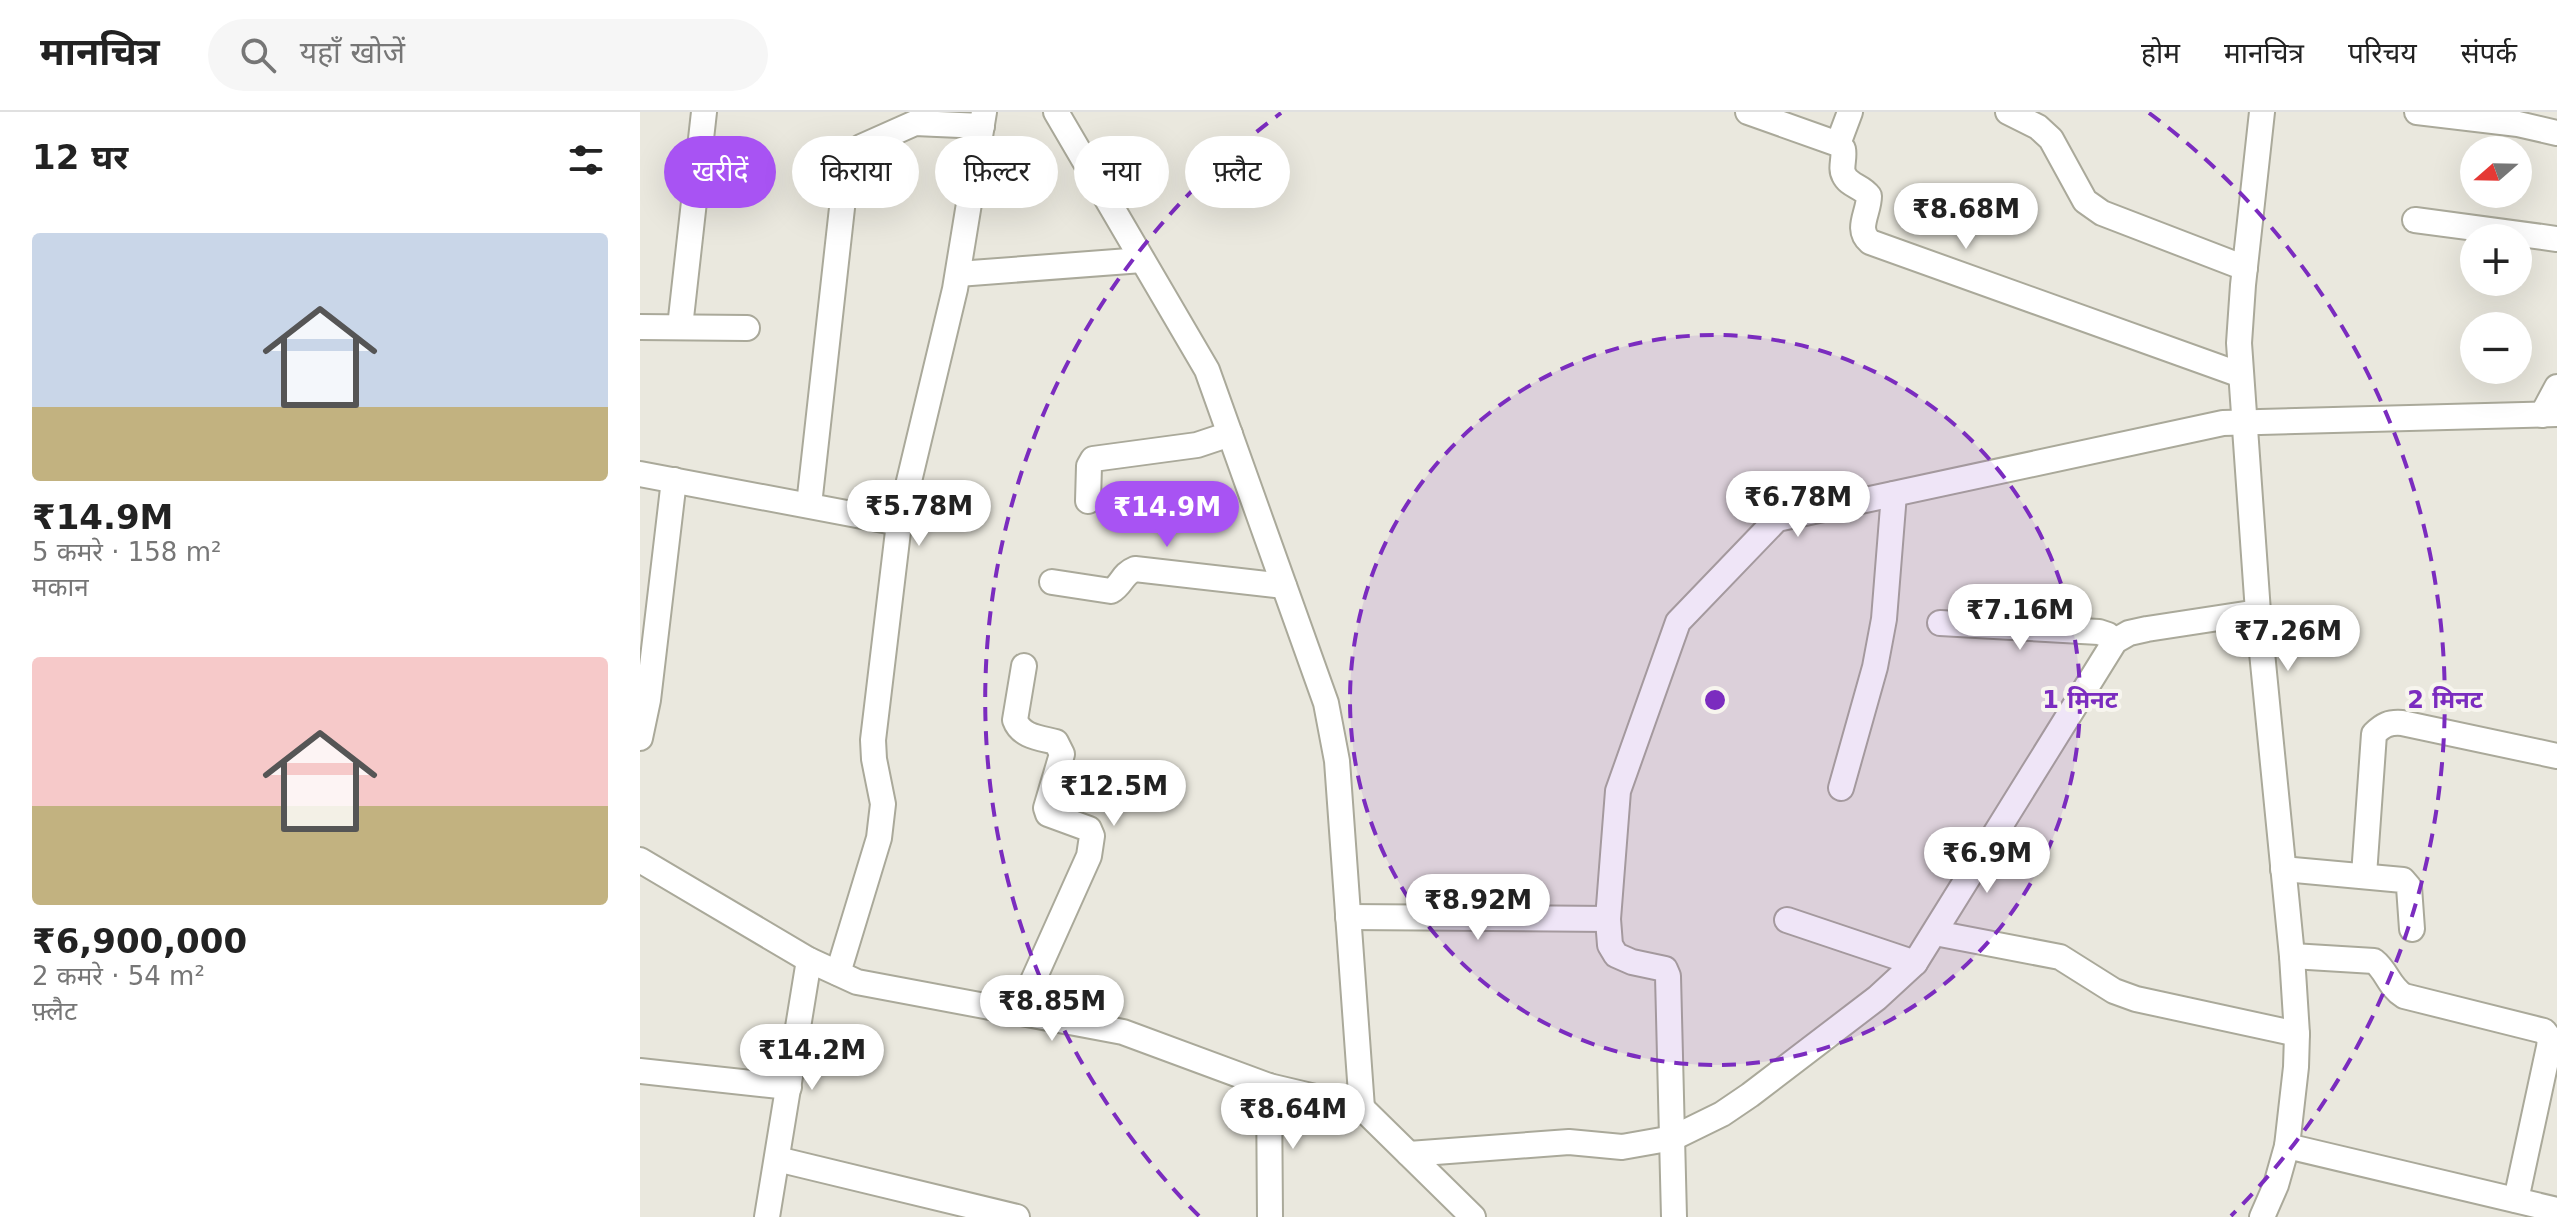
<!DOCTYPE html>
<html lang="hi">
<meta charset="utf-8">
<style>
:root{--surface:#fff;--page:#f6f6f6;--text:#222;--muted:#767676;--line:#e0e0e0;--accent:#a853f3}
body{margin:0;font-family:"DejaVu Sans","Noto Sans Devanagari",sans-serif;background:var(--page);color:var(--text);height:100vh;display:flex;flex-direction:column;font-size:30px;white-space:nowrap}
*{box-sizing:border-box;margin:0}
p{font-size:26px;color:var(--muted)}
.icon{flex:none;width:44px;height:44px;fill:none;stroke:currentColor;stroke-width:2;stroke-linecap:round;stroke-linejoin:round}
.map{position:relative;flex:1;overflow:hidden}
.drawer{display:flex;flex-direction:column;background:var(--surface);width:640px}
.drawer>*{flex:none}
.guide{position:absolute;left:24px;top:24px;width:760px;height:72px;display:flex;gap:16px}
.needle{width:52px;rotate:250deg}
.tools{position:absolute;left:1820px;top:24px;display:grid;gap:16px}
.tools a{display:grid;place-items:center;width:72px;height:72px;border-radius:50%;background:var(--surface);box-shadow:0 8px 32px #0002;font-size:40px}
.price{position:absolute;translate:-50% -68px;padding:0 18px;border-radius:28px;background:#fff;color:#222;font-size:26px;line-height:52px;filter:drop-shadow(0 2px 4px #0008)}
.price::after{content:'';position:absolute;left:50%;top:48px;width:24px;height:18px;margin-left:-12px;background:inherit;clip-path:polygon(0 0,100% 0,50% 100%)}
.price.on{background:var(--accent);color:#fff}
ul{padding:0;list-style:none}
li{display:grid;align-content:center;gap:16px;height:424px;padding:0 32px}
li span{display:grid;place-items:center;height:248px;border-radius:8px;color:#555}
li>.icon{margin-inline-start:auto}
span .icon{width:144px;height:144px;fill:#fffc;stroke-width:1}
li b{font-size:34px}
h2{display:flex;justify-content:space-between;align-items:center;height:96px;padding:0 32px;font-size:34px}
.tag{padding:0 28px;border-radius:36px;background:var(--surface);box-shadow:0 8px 32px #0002;font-size:28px;line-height:72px}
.tag.on{background:var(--accent);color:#fff}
header{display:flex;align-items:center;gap:48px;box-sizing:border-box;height:112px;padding:0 40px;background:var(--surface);border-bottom:2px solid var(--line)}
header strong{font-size:38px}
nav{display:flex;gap:44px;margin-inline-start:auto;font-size:28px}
.search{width:560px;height:72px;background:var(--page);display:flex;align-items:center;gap:20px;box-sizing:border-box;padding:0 28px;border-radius:44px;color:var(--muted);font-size:30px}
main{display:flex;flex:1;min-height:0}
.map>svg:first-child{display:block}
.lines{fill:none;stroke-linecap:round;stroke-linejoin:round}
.minor-casing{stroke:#aaa99a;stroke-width:28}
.minor{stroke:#fff;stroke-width:24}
.ring{fill:none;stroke:#7b2cbf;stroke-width:4;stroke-dasharray:14 10}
.centre{fill:#7b2cbf;stroke:#f7f5ee;stroke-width:4}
.ring-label{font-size:24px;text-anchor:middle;font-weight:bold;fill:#7b2cbf;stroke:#f7f5ee;stroke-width:8;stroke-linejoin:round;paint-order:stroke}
</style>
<header>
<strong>मानचित्र</strong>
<div class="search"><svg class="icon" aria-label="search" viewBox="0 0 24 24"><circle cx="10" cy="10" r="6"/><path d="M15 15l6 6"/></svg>यहाँ खोजें</div>
<nav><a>होम</a><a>मानचित्र</a><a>परिचय</a><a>संपर्क</a></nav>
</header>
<main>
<section class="drawer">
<h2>12 घर<svg class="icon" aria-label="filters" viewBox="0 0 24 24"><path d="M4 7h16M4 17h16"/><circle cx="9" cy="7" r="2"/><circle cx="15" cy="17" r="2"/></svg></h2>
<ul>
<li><span style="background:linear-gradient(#c9d6e8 70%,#c2b280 0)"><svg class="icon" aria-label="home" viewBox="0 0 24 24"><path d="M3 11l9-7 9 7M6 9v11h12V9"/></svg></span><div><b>₹14.9M</b><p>5 कमरे · 158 m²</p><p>मकान</p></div></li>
<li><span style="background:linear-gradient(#f6c9c9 60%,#c2b280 0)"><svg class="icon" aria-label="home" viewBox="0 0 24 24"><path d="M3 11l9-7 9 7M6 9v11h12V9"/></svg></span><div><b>₹6,900,000</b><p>2 कमरे · 54 m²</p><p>फ़्लैट</p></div></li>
</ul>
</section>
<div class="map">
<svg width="1917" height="1105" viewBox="0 0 1917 1105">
<rect width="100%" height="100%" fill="#eae8de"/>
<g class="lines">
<!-- minor casing -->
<g class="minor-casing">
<g id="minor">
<path d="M416 0 567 258 686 591 697 649 722 996"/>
<path d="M1108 0 1198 32 1203 37C1205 46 1200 56 1204 63 1209 74 1222 74 1229 84 1229 101 1215 117 1230 130L1601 263"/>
<path d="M1368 0 1398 15 1411 27 1445 89 1462 101 1605 156"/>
<path d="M1777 0 1878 12 1917 21"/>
<path d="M1198 32 1210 0"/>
<path d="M1775 108 1917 127"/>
<path d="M318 162 502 148"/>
<path d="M0 215 107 216"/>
<path d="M40 215 64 0"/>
<path d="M1902 303 1917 275"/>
<path d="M0 362 259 411"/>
<path d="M448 389 449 354 453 347 557 333 590 322"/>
<path d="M169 393 207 51 221 35 275 11 342 14"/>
<path d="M412 470 471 479C482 473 482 462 495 457L644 474"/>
<path d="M1300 511 1459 520 1468 523 1475 529"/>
<path d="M0 626 8 588 34 368"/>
<path d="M1201 676 1235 555 1244 507 1254 382"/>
<path d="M0 748 169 848 217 870 483 920 629 974 722 996 833 1105"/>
<path d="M1643 757 1763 768 1769 775 1772 817"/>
<path d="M1724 763 1734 622C1743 613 1749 610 1762 611L1917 644"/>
<path d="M708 805 968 807"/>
<path d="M1147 808 1275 851"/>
<path d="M1295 821 1420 845 1474 879 1496 887 1657 922"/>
<path d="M1652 844 1734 849C1747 859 1749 875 1764 884L1904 919 1910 927 1909 935 1876 1088"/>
<path d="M198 861 239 726 243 692 234 647 233 628 259 411 315 177 344 0"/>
<path d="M379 900 449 744 452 724 449 717 408 702 406 696 422 642 416 630C401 626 381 625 375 608L384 554"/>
<path d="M0 959 149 975"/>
<path d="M629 974 630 1105"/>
<path d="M1647 1034 1917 1098"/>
<path d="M769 1042 929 1030 982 1035 1033 1026 1082 1002 1110 983 1237 886 1275 851 1475 529 1489 521 1507 517 1618 500"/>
<path d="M137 1047 377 1105"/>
<path d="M127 1105 169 848"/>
<path d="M1034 1105 1028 864 1025 857 992 850 976 843 970 833 968 807 978 679 1038 510 1137 407 1583 311 1917 302"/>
<path d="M1622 1105 1636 1073 1647 1034 1656 955 1657 922 1652 844 1618 500 1599 231 1603 173 1622 0"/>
</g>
</g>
<!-- minor -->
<use href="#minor" class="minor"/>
</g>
<!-- distance rings -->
<circle cx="1075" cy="588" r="365" fill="#7b2cbf" fill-opacity=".12"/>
<g class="ring">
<circle cx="1075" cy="588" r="365"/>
<path d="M559 1104A730 730 0 0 1 641 1M1509 1A730 730 0 0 1 1591 1104"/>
</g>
<circle cx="1075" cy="588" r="12" class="centre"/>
<g class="ring-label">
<text x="1440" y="596">1 मिनट</text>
<text x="1805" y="596">2 मिनट</text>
</g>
</svg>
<div class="tools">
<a><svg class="needle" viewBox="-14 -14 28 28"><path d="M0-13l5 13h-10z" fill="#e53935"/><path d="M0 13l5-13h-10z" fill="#767676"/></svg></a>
<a>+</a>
<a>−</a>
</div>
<b class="price" style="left:1326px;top:139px">₹8.68M</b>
<b class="price" style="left:1158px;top:427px">₹6.78M</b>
<b class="price" style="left:279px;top:436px">₹5.78M</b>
<b class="price on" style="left:527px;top:437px">₹14.9M</b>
<b class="price" style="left:1380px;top:540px">₹7.16M</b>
<b class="price" style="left:1648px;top:561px">₹7.26M</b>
<b class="price" style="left:474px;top:716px">₹12.5M</b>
<b class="price" style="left:1347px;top:783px">₹6.9M</b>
<b class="price" style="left:838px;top:830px">₹8.92M</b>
<b class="price" style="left:412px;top:931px">₹8.85M</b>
<b class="price" style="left:172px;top:980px">₹14.2M</b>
<b class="price" style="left:653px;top:1039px">₹8.64M</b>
<div class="guide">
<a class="tag on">खरीदें</a>
<a class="tag">किराया</a>
<a class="tag">फ़िल्टर</a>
<a class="tag">नया</a>
<a class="tag">फ़्लैट</a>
</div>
</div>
</main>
